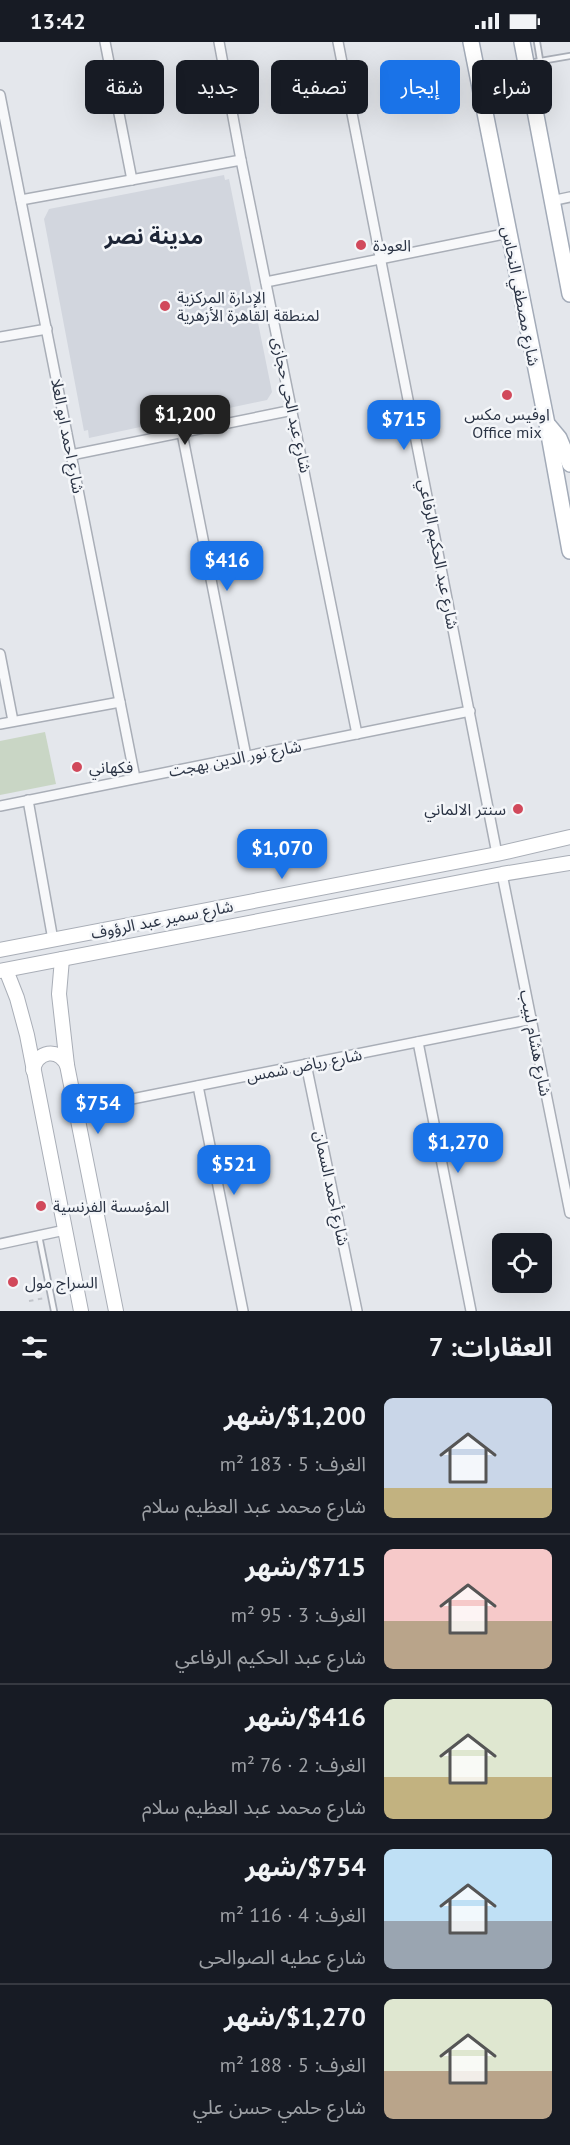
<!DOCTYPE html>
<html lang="ar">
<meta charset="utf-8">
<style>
:root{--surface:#171b24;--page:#20242c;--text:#f1f3f6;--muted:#9ea1a6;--line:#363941;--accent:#1a73e8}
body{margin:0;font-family:"PT Sans","Noto Sans Arabic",sans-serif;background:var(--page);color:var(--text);direction:rtl;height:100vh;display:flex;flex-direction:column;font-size:22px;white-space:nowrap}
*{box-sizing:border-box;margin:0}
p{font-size:20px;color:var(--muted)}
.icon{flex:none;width:33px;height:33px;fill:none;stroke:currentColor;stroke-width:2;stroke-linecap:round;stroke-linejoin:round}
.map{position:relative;height:1269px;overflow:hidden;direction:ltr}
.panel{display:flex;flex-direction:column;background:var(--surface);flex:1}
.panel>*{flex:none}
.hud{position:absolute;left:18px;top:18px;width:534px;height:54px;direction:rtl;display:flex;gap:12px}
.fabs{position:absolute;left:492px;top:1191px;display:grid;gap:12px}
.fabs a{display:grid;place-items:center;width:60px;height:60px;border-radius:9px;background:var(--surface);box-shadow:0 6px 24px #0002;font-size:30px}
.price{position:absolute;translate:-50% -51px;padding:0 14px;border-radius:12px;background:var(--accent);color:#fff;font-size:20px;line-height:39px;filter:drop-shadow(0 2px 3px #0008)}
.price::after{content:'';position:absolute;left:50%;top:36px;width:18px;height:14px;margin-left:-9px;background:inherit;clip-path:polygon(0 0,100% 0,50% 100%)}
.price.on{background:#222;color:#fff}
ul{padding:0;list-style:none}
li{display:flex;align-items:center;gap:18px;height:150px;padding:0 18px}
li+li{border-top:2px solid var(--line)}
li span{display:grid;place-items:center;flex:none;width:168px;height:120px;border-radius:9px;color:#555}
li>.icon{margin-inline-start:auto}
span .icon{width:72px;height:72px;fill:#fffc;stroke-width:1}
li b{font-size:26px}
h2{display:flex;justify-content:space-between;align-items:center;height:72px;padding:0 18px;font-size:26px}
.chip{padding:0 21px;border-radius:9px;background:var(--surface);box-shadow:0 6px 24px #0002;font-size:21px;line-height:54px}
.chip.on{background:var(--accent);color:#fff}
.status{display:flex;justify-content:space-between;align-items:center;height:42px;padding:0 30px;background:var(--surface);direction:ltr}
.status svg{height:16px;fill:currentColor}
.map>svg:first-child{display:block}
.built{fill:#d2d6de}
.green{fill:#c9d6c5}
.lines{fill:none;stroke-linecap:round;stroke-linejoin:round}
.lane-casing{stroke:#a9aeb7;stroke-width:8}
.street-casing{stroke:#a9aeb7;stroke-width:12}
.secondary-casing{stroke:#a9aeb7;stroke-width:16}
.primary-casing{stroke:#a3abb8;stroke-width:18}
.path{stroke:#c2c5cb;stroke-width:2;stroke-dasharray:4.5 4.5;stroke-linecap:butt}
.lane{stroke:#f7f8fa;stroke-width:4.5}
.street{stroke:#f7f8fa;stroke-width:9}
.secondary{stroke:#fff;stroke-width:14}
.primary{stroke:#fff;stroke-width:15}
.poi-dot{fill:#d1495b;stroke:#f4f6f9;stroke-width:2}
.labels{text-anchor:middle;stroke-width:5;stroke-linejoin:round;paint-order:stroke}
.poi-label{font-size:16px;fill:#2b3445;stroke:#f4f6f9;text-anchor:start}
.street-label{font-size:16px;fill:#2b3445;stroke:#f4f6f9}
.district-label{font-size:22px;font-weight:bold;fill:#1d2536;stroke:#f4f6f9}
</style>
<div class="status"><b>13:42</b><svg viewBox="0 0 49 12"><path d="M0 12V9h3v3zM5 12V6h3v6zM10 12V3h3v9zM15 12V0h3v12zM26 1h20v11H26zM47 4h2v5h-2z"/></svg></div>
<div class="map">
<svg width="570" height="1269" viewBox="0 0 570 1269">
<rect width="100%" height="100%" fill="#e4e7ec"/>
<!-- built -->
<path class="built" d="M224 133 225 138 229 137 272 350 267 358 89 396 88 388 84 389 44 177 49 167Z"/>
<!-- green -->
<path class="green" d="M45 690 56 742 0 753V699Z"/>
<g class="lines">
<!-- lane casing -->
<g class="lane-casing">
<g id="lane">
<path d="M537 0 540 18"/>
<path d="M529 21 570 14"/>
<path d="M39 1194 54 1269"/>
</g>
</g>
<!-- street casing -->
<g class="street-casing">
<g id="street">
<path d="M105 0 132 138"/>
<path d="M219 0 241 118 357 692"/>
<path d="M338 0 497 812"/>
<path d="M0 53 135 736"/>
<path d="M21 158 241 118"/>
<path d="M551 159 570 155"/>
<path d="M266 240 509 191"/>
<path d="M0 295 47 287"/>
<path d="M182 391 246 714"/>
<path d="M71 413 293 368"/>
<path d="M0 612 13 679"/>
<path d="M0 682 120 660"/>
<path d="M28 758 53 898"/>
<path d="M0 764 470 669"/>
<path d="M502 832 570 1171"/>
<path d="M418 1000 471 1269"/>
<path d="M306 1022 357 1269"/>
<path d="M198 1044 243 1269"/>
<path d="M77 1068 532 977"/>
<path d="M0 1202 65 1188"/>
</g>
</g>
<!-- secondary casing -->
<g class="secondary-casing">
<g id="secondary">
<path d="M0 908 497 812 570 795"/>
<path d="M62 917 59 952 67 1023 116 1269"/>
<path d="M6 928 17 956 27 993 81 1269"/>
<path d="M0 929 502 832 570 821"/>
<path d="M33 1028C37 1009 58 1005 67 1023"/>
</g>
</g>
<!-- primary casing -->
<g class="primary-casing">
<g id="primary">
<path d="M471 0 547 382 570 509"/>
<path d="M522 0 570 252"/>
<path d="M549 384 559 396 570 422"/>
</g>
</g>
<!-- path -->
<path class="path" d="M29 1259 45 1256"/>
<!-- lane -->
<use href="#lane" class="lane"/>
<!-- street -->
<use href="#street" class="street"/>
<!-- secondary -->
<use href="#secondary" class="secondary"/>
<!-- primary -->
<use href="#primary" class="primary"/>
</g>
<!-- markers -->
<g class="poi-dot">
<circle cx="361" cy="203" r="6"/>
<circle cx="165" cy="264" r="6"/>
<circle cx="507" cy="353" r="6"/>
<circle cx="77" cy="725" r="6"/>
<circle cx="518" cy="767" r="6"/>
<circle cx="41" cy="1164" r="6"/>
<circle cx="13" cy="1240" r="6"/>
</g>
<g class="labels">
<!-- poi labels -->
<g class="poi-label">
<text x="373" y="209">العودة</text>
<text x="177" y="261">الإدارة المركزية<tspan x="177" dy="18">لمنطقة القاهرة الأزهرية</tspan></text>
<text x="507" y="378" text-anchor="middle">اوفيس مكس<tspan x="507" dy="18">Office mix</tspan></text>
<text x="89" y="731">فكهاني</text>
<text x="506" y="773" text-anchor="end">سنتر الالماني</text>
<text x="53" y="1170">المؤسسة الفرنسية</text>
<text x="25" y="1246">السراج مول</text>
</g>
<!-- street labels -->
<g class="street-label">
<text transform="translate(521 254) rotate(79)" y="6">شارع مصطفي النحاس</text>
<text transform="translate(292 363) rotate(78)" y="6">شارع عبد الحى حجازى</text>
<text transform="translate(68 394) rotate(79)" y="6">شارع احمد ابو العلا</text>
<text transform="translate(439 512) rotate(79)" y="6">شارع عبد الحكيم الرفاعي</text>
<text transform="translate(235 716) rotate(-11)" y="6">شارع نور الدين بهجت</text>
<text transform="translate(162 877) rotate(-11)" y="6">شارع سمير عبد الرؤوف</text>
<text transform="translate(536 1001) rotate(79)" y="6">شارع هشام لبيب</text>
<text transform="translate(304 1023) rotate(-11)" y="6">شارع رياض شمس</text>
<text transform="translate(332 1146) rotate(78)" y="6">شارع أحمد السمان</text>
</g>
<!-- district labels -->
<g class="district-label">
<text x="154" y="202">مدينة نصر</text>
</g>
</g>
</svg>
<div class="fabs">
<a><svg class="icon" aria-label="locate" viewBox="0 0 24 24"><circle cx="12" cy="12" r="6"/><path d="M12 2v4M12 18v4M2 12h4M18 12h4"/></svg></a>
</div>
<b class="price on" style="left:185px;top:404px">$1,200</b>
<b class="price" style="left:404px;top:409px">$715</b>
<b class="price" style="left:227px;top:550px">$416</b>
<b class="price" style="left:282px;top:838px">$1,070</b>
<b class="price" style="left:98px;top:1093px">$754</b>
<b class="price" style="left:458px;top:1132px">$1,270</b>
<b class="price" style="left:234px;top:1154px">$521</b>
<div class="hud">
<a class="chip">شراء</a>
<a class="chip on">إيجار</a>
<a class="chip">تصفية</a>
<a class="chip">جديد</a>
<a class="chip">شقة</a>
</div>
</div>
<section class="panel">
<h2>العقارات: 7<svg class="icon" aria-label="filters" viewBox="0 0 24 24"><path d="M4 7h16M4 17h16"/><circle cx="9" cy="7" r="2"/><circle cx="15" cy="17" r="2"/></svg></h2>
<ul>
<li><span style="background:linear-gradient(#c9d6e8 75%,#c2b280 0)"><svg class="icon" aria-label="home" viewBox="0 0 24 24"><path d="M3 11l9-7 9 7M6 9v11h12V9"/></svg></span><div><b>$1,200/شهر</b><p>الغرف: 5 · 183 m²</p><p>شارع محمد عبد العظيم سلام</p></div></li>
<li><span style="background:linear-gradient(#f6c9c9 60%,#b9a48a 0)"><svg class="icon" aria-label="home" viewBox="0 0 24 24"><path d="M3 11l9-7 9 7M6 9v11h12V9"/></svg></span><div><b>$715/شهر</b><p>الغرف: 3 · 95 m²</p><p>شارع عبد الحكيم الرفاعي</p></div></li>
<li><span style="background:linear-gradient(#dfe7d0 65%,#c2b280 0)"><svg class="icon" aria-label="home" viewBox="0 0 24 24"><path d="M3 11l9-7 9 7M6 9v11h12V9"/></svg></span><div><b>$416/شهر</b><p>الغرف: 2 · 76 m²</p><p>شارع محمد عبد العظيم سلام</p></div></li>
<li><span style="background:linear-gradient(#bfe0f5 60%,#9aa5b1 0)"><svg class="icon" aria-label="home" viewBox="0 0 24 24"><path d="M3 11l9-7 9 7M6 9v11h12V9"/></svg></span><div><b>$754/شهر</b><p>الغرف: 4 · 116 m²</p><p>شارع عطيه الصوالحى</p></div></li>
<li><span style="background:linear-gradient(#dfe7d0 60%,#b9a48a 0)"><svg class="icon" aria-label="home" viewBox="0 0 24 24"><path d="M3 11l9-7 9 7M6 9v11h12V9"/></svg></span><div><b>$1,270/شهر</b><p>الغرف: 5 · 188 m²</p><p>شارع حلمي حسن علي</p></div></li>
</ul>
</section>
